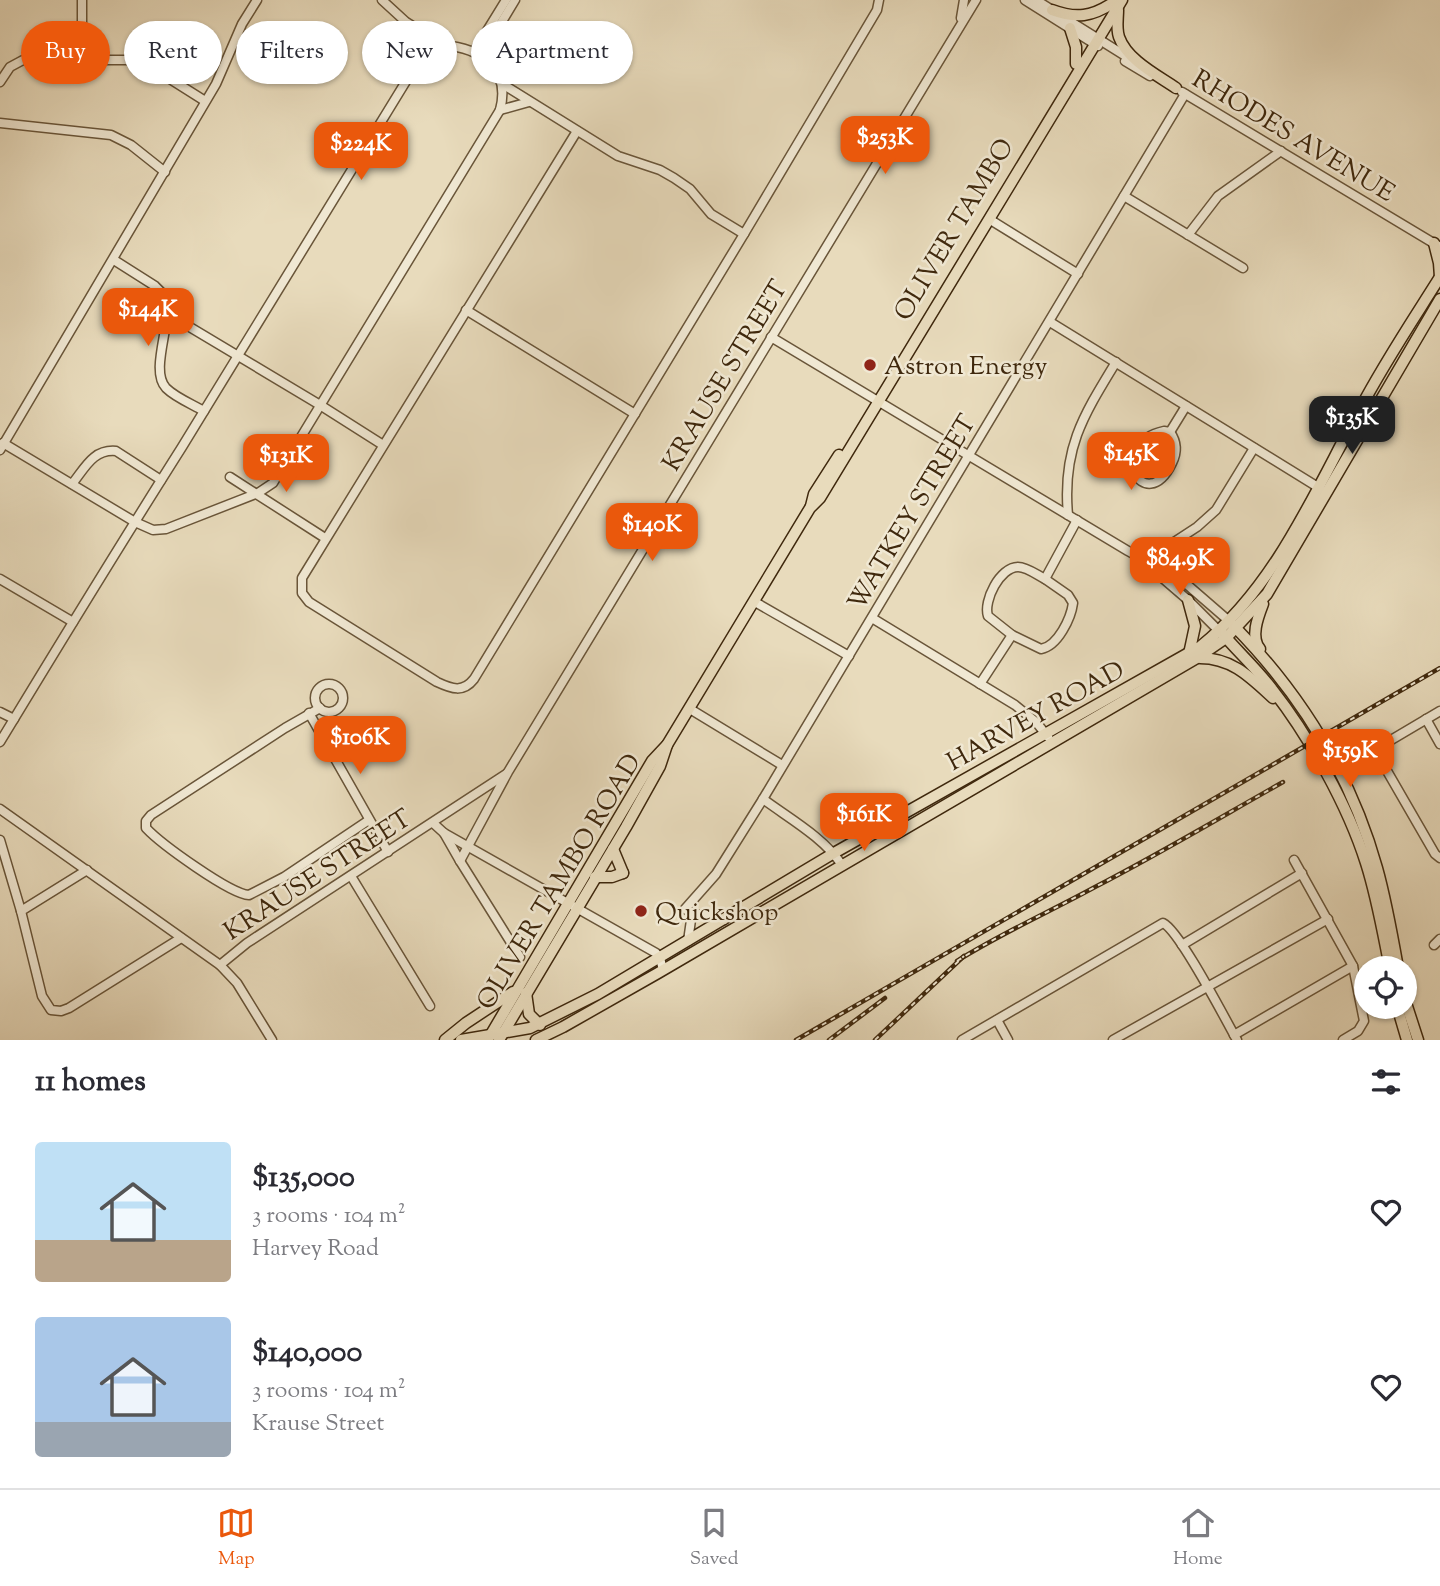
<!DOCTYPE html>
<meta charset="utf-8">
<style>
:root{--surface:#fff;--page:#f7f7f7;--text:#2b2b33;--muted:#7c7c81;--line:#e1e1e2;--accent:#ea580c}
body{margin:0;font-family:"Sorts Mill Goudy",serif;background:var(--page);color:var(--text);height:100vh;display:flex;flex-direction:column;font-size:26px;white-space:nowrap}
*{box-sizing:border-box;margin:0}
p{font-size:23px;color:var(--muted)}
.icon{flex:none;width:38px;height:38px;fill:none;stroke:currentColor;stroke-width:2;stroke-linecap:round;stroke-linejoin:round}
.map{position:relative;height:1040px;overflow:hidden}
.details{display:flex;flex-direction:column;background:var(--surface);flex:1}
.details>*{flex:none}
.guide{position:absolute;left:21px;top:21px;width:700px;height:63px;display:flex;gap:14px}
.tools{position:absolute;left:1354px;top:956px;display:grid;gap:14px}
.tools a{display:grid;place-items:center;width:63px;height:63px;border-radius:50%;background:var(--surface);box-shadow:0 2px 5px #0004;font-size:35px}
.price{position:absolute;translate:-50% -60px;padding:0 16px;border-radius:14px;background:var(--accent);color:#fff;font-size:23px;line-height:46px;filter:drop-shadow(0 2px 4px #0008)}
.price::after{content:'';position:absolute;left:50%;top:42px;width:21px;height:16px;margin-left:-10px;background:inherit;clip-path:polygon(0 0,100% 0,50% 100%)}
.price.active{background:#222;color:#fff}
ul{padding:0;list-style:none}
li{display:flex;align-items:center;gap:21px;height:175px;padding:0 35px}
li span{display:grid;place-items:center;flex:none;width:196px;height:140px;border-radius:7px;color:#555}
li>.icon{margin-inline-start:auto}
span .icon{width:84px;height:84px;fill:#fffc;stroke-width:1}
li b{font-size:30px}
h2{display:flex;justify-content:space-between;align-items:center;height:84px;padding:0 35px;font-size:30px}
.pill{padding:0 24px;border-radius:32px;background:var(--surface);box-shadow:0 2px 5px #0004;font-size:24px;line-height:63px}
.pill.active{background:var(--accent);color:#fff}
.dock{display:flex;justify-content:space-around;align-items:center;height:98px;border-top:2px solid var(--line);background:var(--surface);font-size:19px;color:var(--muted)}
.dock a{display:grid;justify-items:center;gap:4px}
.dock .active{color:var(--accent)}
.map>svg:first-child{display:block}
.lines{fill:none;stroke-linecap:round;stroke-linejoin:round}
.minor-casing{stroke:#695539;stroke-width:11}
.major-casing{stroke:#3f280d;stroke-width:13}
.minor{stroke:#f0e8d3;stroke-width:8}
.major{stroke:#e8dbbc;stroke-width:10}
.rail-casing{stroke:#3f280d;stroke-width:4.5}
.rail{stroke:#f0e8d3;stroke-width:2;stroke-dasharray:5;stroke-linecap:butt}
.poi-dot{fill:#8f2418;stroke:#f0e8d3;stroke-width:2.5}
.labels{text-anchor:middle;stroke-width:5;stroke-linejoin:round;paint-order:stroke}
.street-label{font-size:26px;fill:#3f280d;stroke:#f0e8d3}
.poi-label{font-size:26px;fill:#3f280d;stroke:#f0e8d3;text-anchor:start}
</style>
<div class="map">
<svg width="1440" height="1040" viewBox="0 0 1440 1040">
<rect width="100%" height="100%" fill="#e8dbbc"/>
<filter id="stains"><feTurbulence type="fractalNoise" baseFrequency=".00286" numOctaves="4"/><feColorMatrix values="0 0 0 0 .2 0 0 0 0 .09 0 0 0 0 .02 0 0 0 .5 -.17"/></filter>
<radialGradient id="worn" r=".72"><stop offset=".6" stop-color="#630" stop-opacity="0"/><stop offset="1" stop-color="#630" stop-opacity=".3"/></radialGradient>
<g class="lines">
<!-- minor casing -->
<g class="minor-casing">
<g id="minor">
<path d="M382 0 406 22 443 45"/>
<path d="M1025 0 1098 46"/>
<path d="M1036 0 1132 60"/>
<path d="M961 18 964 0"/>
<path d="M420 31 423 58"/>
<path d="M474 52 506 0"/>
<path d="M481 56 515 0"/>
<path d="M82 59V0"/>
<path d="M1125 61 1150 76"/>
<path d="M0 82 10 67 23 60H132L148 65 205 101"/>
<path d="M504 85 618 156 660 170 674 178 690 189 711 214 744 234"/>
<path d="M1182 92 1440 247"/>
<path d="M500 110 529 102"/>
<path d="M0 123 111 135 131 145 165 172"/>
<path d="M577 131 302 578V593L309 602 437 682C452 689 463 693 474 679L744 234 877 10 879 0"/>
<path d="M1124 196 1243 268"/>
<path d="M989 219 1078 274"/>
<path d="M1188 235 1218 196 1281 151"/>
<path d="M114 260 155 286 166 297C173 322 149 370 166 388 176 398 192 404 204 411"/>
<path d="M466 310 635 414"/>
<path d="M168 314 320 405 383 445"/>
<path d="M1050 322 1321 489"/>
<path d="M771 337 1128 551 1184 582 1229 621"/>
<path d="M1164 431 1170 432C1177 442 1177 453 1172 463 1145 519 1103 445 1164 431Z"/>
<path d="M1170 432 1186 406"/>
<path d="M0 450 216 84 242 24 257 0"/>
<path d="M230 477 325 538"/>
<path d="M72 484C85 468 93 449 116 451L161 480"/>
<path d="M1068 515C1062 449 1083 416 1116 362"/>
<path d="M1145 561 1197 527 1216 510 1254 448"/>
<path d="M1148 563 1152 569 1188 600 1219 631"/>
<path d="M0 579 73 622"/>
<path d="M755 602 849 656"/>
<path d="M872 618 1015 705 1036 722 1048 737"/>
<path d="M1012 635 1041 649C1058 646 1071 618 1073 603L1068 595 1045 579"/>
<path d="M980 684 1012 635 988 616C983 601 1000 567 1018 567 1027 567 1037 575 1045 579L1077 520"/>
<circle cx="329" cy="698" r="14"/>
<path d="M320 708 285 728 151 815 146 821V828C161 844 230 894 249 895L284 877 369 820"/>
<path d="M690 709 782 765"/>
<path d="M1440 711 1386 743 1380 752 1383 764 1435 854 1440 858"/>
<path d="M0 712 14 719"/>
<path d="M309 713 388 852"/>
<path d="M1426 719 1440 744"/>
<path d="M0 742C60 643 120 545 182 447L408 78C418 63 427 53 443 45 481 48 511 69 500 110L273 483 258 493 166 529 153 530 135 522 3 443"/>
<path d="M763 799C790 819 823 837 842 865"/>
<path d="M0 809 220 965 237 983 272 1040"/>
<path d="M433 823 444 833 656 953 660 958 663 970"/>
<path d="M444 833 460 861 520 957"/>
<path d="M0 840 21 911"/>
<path d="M1294 860 1353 966 1364 1021 1358 1031 1343 1040"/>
<path d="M460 861 508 772 976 0"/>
<path d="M87 870 21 911 42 996 51 1010 61 1011 69 1008 181 938"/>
<path d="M351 876 430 1006"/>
<path d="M724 920 692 913 685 909 716 874 763 799 1185 94"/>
<path d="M688 941 692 913"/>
<path d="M1182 945 1302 873"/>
<path d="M1434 945 1440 939"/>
<path d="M220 965 247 943 506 774"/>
<path d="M997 1020 1008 1040"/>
<path d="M1234 1035 1353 966"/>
<path d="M962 1040 1163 923C1180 931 1225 1019 1237 1040"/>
<path d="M1113 1040 1328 919"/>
</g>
</g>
<!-- major casing -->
<g class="major-casing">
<g id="major">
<path d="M1052 10C1076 19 1092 17 1114 2"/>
<path d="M1118 10C1118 19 1116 28 1119 37 1127 60 1157 75 1176 88"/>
<path d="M1070 28 1076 47V64"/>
<path d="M1434 243 1439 263 1440 277"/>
<path d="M811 506 814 494 839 455"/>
<path d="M1188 600 1195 626 1189 654"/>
<path d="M1233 625C1300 693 1351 775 1377 868 1386 900 1392 934 1398 968"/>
<path d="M1222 633C1238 652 1257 669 1272 689 1309 736 1348 806 1366 863 1377 897 1383 933 1390 968"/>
<path d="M1260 649C1250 637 1258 617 1263 604"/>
<path d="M1200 658C1232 658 1250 677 1273 698"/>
<path d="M613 849 623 873"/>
<path d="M595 877H612L623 873"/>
<path d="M526 993 529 1014 540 1025"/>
<path d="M1405 1000 1418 1040"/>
<path d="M1397 1006 1407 1040"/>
<path d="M490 1036 652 761 667 745 810 508 820 498 1122 0"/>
<path d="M445 1040 466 1023 513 992"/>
<path d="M461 1040 530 1028 598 994 834 853 1201 646C1276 586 1315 491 1360 409 1384 363 1413 320 1440 277"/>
<path d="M499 1040 626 827 660 766 667 745"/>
<path d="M536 1040 563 1027 658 973 1197 658 1226 638 1267 594 1440 299"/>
</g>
</g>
<!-- minor -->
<use href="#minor" class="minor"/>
<!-- major -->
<use href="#major" class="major"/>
<!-- rail casing -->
<g class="rail-casing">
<g id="rail">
<path d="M957 961C1002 933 1049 912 1095 887 1159 854 1221 817 1283 782"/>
<path d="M796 1040 1440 668"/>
<path d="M829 1040 885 998"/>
<path d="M875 1040 964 956"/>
</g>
</g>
<!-- rail -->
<use href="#rail" class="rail"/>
</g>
<!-- markers -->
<g class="poi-dot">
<circle cx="870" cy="365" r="7"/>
<circle cx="641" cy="911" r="7"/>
</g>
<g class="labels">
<!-- street labels -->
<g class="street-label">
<text transform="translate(1294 135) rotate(31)" y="9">RHODES AVENUE</text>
<text transform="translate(953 229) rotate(-59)" y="9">OLIVER TAMBO</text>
<text transform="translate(724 375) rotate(-59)" y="9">KRAUSE STREET</text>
<text transform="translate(911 512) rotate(-59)" y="9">WATKEY STREET</text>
<text transform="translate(1035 715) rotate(-29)" y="9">HARVEY ROAD</text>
<text transform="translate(317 874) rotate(-33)" y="9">KRAUSE STREET</text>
<text transform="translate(558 881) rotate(-59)" y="9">OLIVER TAMBO ROAD</text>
</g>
<!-- poi labels -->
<g class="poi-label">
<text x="884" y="374">Astron Energy</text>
<text x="655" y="920">Quickshop</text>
</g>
</g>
<rect width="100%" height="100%" filter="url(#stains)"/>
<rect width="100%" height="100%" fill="url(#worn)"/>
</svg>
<div class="tools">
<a><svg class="icon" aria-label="locate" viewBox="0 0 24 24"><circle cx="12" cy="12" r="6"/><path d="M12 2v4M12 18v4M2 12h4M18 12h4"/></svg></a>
</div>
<b class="price" style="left:885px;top:176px">$253K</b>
<b class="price" style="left:361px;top:182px">$224K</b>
<b class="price" style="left:148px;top:348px">$144K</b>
<b class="price active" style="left:1352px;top:456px">$135K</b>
<b class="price" style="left:1131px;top:492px">$145K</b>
<b class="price" style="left:286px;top:494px">$131K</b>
<b class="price" style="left:652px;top:563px">$140K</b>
<b class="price" style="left:1180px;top:597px">$84.9K</b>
<b class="price" style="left:360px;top:776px">$106K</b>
<b class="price" style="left:1350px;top:789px">$159K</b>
<b class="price" style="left:864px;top:853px">$161K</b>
<div class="guide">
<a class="pill active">Buy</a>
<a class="pill">Rent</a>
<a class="pill">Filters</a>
<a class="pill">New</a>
<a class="pill">Apartment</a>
</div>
</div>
<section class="details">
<h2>11 homes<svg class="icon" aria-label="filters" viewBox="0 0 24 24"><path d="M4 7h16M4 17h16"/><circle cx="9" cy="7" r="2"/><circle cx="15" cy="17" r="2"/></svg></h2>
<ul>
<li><span style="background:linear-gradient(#bfe0f5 70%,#b9a48a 0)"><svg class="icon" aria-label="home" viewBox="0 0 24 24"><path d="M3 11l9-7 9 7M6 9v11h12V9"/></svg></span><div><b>$135,000</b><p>3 rooms · 104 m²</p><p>Harvey Road</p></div><svg class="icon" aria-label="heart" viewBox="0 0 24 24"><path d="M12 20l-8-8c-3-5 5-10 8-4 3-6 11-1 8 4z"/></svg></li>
<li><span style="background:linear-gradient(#a9c7e8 75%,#9aa5b1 0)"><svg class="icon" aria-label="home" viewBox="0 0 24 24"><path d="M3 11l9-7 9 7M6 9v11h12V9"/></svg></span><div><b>$140,000</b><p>3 rooms · 104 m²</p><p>Krause Street</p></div><svg class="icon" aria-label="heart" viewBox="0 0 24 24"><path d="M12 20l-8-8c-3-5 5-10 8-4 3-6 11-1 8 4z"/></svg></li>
</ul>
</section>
<nav class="dock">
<a class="active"><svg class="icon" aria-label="map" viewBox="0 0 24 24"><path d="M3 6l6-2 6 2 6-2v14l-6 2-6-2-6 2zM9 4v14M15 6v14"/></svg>Map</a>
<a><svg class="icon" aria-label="saved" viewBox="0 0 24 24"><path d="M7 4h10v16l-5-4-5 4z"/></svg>Saved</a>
<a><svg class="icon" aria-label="home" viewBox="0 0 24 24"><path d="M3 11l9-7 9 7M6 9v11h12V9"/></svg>Home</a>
</nav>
